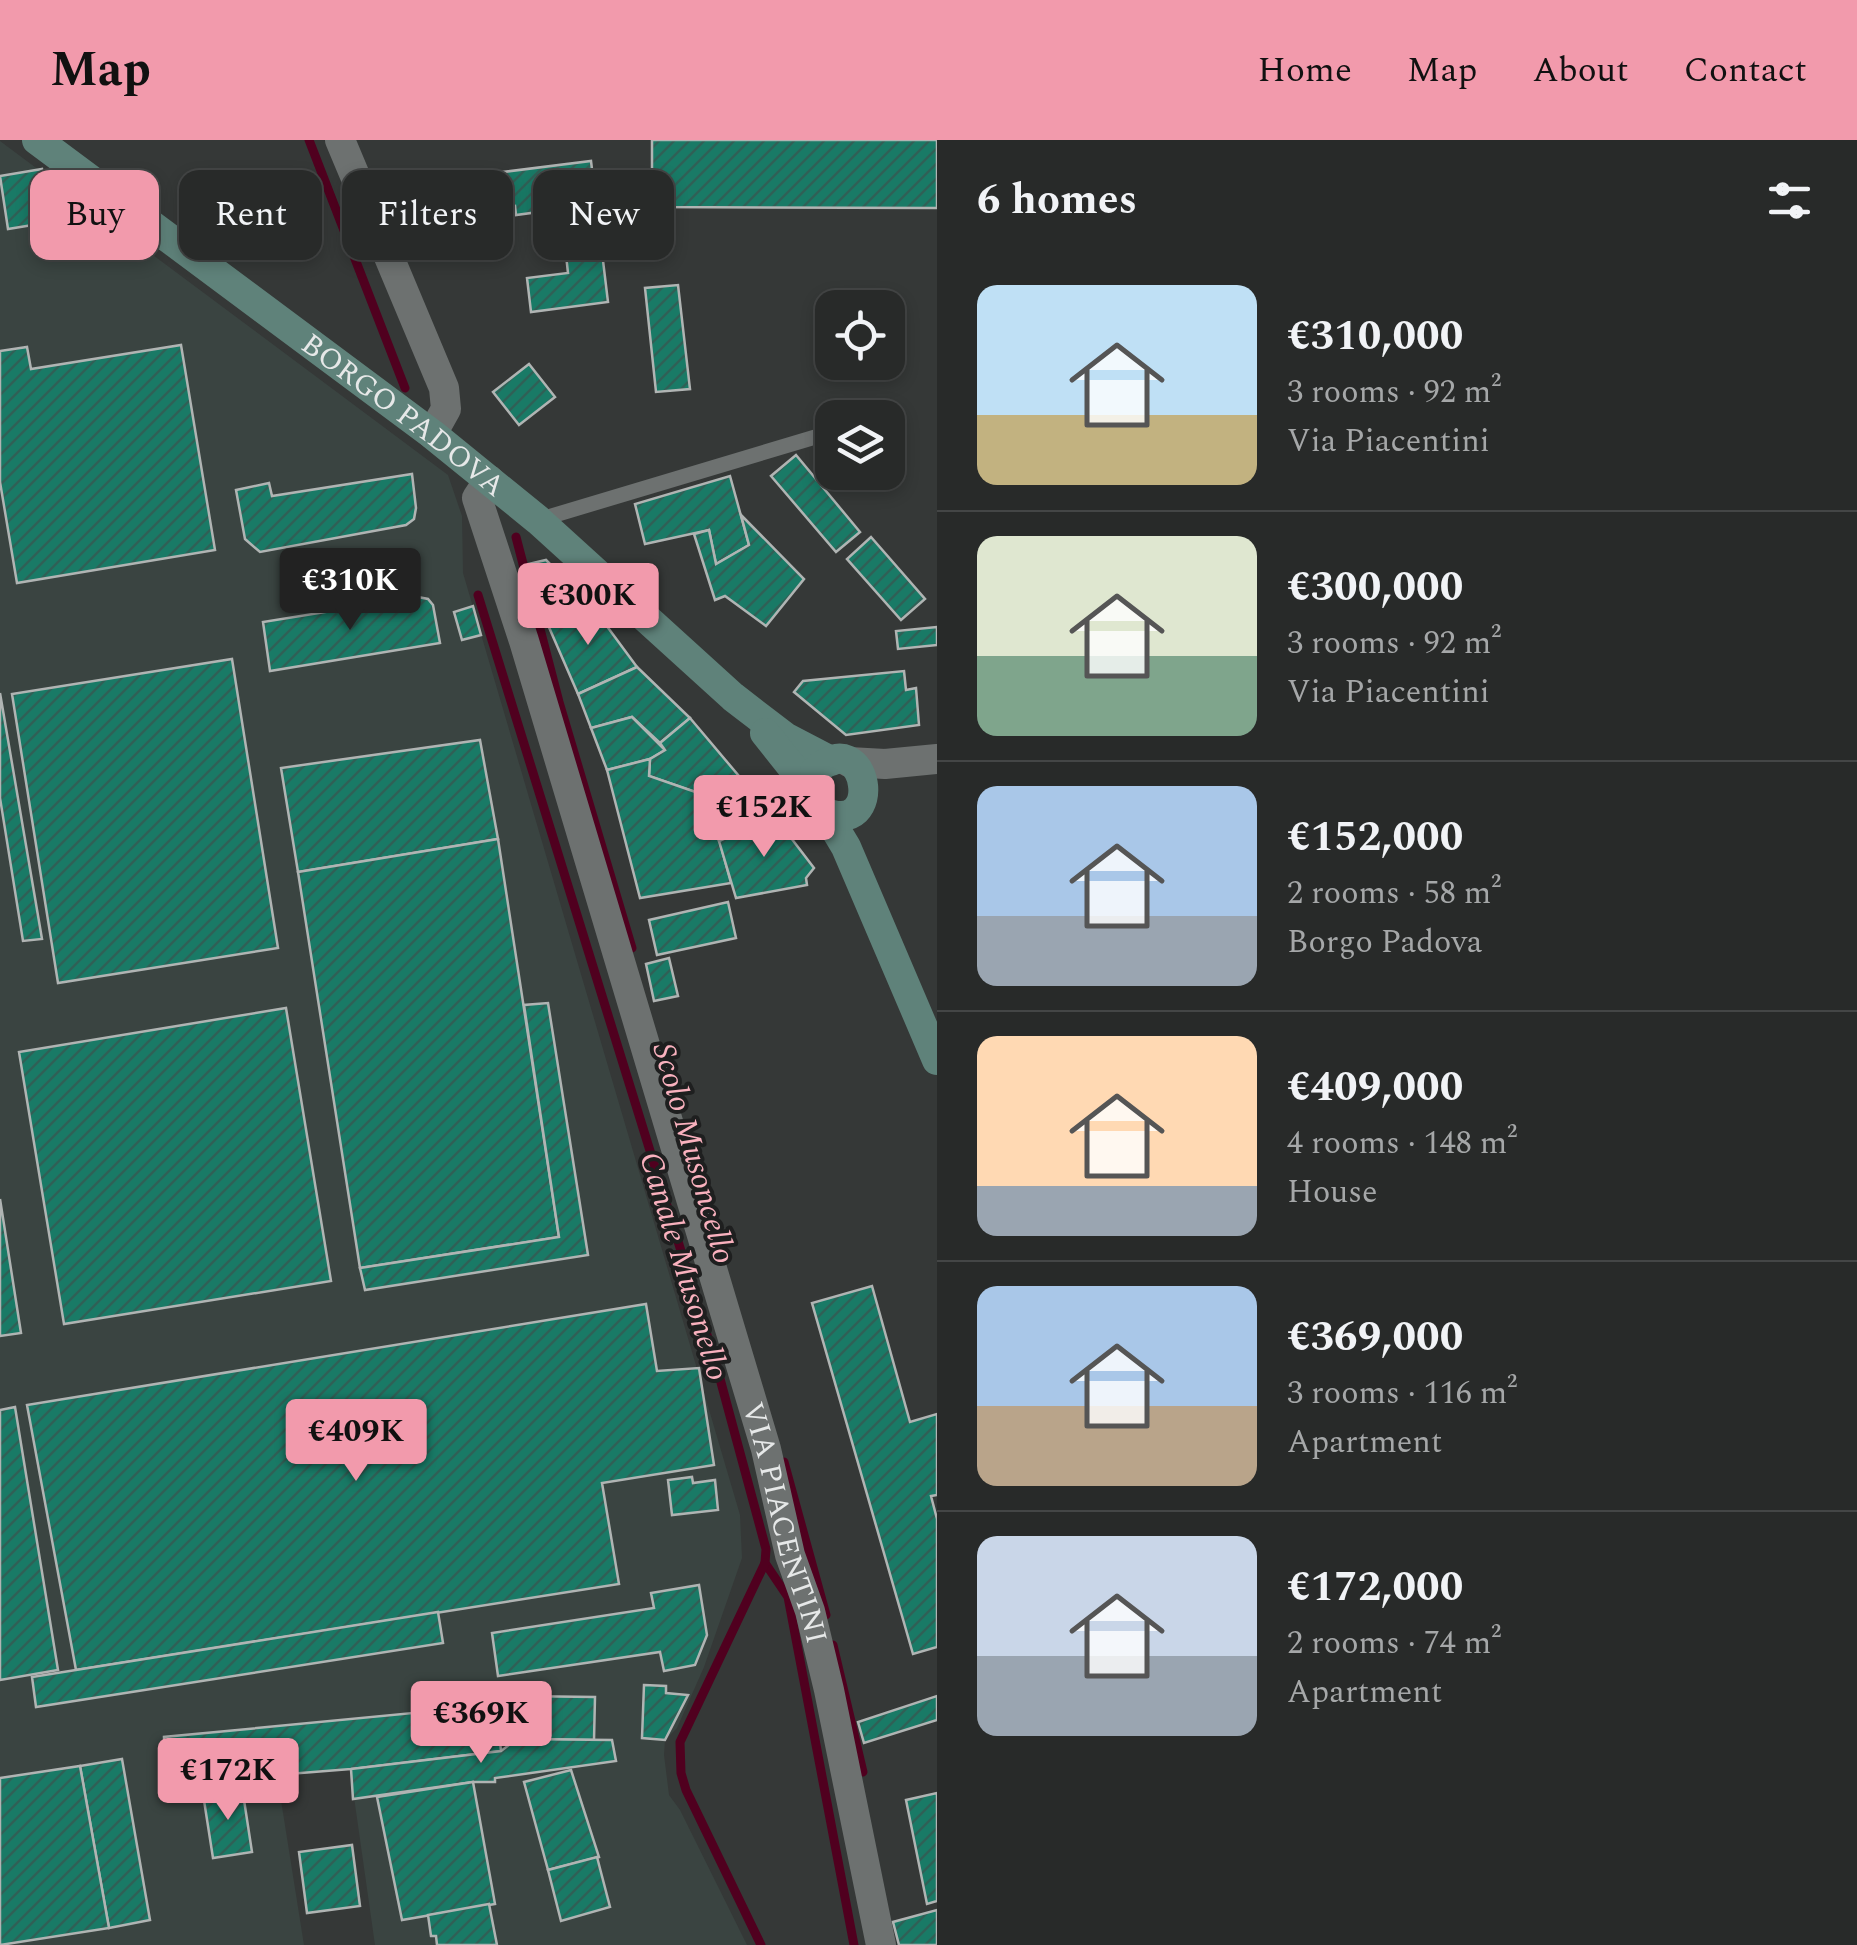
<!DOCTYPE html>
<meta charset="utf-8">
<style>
:root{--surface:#282a29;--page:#303231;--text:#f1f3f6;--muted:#a5a7a8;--line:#444646;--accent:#f29aac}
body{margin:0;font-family:Spectral,serif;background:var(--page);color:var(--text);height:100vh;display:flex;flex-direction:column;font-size:38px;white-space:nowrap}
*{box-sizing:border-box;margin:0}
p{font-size:32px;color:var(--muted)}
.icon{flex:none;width:55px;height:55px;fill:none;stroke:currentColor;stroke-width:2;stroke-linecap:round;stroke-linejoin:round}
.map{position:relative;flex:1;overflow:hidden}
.panel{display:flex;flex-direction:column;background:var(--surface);width:920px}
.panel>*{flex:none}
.banner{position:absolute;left:30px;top:30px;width:755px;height:90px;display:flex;gap:20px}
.controls{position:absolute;left:815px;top:150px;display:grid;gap:20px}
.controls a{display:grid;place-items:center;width:90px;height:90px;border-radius:20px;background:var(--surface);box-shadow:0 5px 15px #0003,0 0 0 2px var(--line);font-size:50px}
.price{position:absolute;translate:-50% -85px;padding:0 22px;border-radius:10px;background:var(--accent);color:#111;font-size:32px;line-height:65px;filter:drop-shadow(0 2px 5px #0008)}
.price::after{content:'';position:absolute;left:50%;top:60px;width:30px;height:22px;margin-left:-15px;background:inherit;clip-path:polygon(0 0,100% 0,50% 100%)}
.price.on{background:#222;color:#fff}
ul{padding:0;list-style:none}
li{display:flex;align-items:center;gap:30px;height:250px;padding:0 40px}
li+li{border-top:2px solid var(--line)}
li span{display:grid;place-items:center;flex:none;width:280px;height:200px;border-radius:20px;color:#555}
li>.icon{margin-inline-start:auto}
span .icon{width:120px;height:120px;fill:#fffc;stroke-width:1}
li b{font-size:42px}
h2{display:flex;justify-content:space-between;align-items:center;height:120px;padding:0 40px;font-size:42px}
.pill{padding:0 35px;border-radius:20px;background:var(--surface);box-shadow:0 5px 15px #0003,0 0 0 2px var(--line);font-size:35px;line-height:90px}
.pill.on{background:var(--accent);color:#111}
header{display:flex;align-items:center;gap:60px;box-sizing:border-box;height:140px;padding:0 50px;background:var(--accent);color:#111}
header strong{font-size:48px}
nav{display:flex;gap:55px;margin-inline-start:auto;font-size:35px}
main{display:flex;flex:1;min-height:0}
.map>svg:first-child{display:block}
.built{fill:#3a4441}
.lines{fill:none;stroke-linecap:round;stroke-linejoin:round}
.stream{stroke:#50001f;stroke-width:9}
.building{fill:url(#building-hatch);stroke:#b0b4b3;stroke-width:2.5}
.lane{stroke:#6d7170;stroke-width:15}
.street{stroke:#6d7170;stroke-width:30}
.secondary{stroke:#5f827a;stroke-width:30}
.labels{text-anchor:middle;stroke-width:8;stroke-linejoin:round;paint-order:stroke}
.street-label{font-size:30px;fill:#e6e8e8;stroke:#1e1f1f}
.water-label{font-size:32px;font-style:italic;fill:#f9b1be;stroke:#1e1f1f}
</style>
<header>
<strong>Map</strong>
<nav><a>Home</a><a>Map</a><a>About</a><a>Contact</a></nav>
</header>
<main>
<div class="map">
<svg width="937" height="1805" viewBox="0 0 937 1805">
<defs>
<pattern id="building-hatch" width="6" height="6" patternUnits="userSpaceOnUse" patternTransform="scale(2.5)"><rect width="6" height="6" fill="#197a66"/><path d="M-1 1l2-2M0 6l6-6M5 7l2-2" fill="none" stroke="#2f6056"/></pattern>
</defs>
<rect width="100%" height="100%" fill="#353837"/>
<!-- built -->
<path class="built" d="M0 1 448 335 462 376 463 433 740 1375 742 1418 704 1527 677 1588 665 1600 664 1615 669 1655 680 1670 747 1805H375L350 1629 277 1635 304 1805H0Z"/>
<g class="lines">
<!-- stream -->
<g class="stream">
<path d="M309 0 405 248"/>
<path d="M516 397 559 562 632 808"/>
<path d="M478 455 716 1224 766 1409 765 1423 788 1457 854 1805"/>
<path d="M784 1322 826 1475"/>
<path d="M833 1505 863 1632"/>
<path d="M761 1805 686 1650 681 1633 680 1602 765 1423"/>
</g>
</g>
<!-- building -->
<g class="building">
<path d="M652 0H937V68L652 67Z"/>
<path d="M591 21 608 162 531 172 527 138 568 133 561 69 516 75 515 66 460 73 455 38Z"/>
<path d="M42 29 51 82 8 89 0 36Z"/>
<path d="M422 52 438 102 409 111 393 62Z"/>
<path d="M678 145 690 249 656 252 645 148Z"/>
<path d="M181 205 215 410 17 443 0 342V211L27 207 31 229Z"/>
<path d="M529 224 555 257 519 285 493 252Z"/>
<path d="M796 315 860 392 836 412 771 336Z"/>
<path d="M412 334 416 368 414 379 406 385 260 412 245 399 236 350 269 343 272 356Z"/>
<path d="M730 336 749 405 716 424 709 390 645 404 635 364Z"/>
<path d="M741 375 804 439 766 486 725 456 715 460 694 394 709 390 716 424 749 405Z"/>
<path d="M871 397 925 459 901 480 847 419Z"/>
<path d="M546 420 592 466 545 478 529 424Z"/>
<path d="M418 457 428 459 433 465 440 503 270 531 263 482Z"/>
<path d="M473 466 481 495 462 500 454 472Z"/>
<path d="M592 466 637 527 578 554 545 478Z"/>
<path d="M937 487V505L898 509 896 491Z"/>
<path d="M232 519 278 808 58 843 12 554Z"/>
<path d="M637 527 690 578 660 603 632 577 591 588 578 554Z"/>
<path d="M904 531 906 550 916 548 919 585 846 595 794 552 803 541Z"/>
<path d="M0 553 42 799 23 801 0 658Z"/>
<path d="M632 577 665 610 650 619 607 630 591 588Z"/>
<path d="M690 578 744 642 735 649 707 656 649 636 650 619 665 610 660 603Z"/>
<path d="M480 600 498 699 298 732 281 628Z"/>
<path d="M650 619 649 636 707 656 731 743 640 758 607 630Z"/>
<path d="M744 642 775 677 719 701 707 656 735 649Z"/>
<path d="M775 677 814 728 806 738 807 745 736 758 719 701Z"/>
<path d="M498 699 559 1097 360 1128 298 732Z"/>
<path d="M728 762 736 798 657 815 649 780Z"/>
<path d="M669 818 678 856 654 861 646 824Z"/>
<path d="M548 863 588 1115 365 1150 360 1128 559 1097 524 865Z"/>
<path d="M286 868 331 1141 64 1184 19 912Z"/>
<path d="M0 1059 21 1193 0 1196Z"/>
<path d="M872 1146 910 1282 937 1274V1355L931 1356 937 1379V1507L913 1514 812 1163Z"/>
<path d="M646 1164 657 1231 699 1228 714 1325 602 1343 619 1444 76 1530 27 1265Z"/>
<path d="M15 1267 58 1530 0 1540V1270Z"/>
<path d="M692 1337 693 1343 715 1340 718 1370 672 1375 668 1340Z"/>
<path d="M699 1445 707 1495 695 1525 664 1531 660 1512 498 1536 492 1493 654 1468 651 1453Z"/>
<path d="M438 1472 443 1503 36 1567 32 1537Z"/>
<path d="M644 1545 666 1546V1553L688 1555 665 1600 642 1598Z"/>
<path d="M517 1556 595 1557 594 1600 517 1599Z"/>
<path d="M937 1556V1580L864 1603 858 1582Z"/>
<path d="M496 1565 501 1611 351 1629 166 1644 164 1597Z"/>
<path d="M517 1599 612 1600 616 1621 495 1638V1642H473L353 1659 351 1629 501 1611Z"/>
<path d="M122 1619 150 1780 109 1788 80 1626Z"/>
<path d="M80 1626 109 1788 0 1805V1638Z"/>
<path d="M571 1630 599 1717 548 1730 524 1642Z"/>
<path d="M473 1642 495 1764 402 1780 377 1657Z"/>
<path d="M242 1647 252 1712 213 1718 203 1654Z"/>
<path d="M937 1653V1761L927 1764 906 1660Z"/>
<path d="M352 1705 360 1766 307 1773 299 1712Z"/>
<path d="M597 1717 610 1767 561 1781 548 1730Z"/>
<path d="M489 1764 497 1805H437L436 1796H431L428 1775Z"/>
<path d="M937 1770V1805H899L893 1782Z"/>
</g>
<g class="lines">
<!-- lane -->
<path class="lane" d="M538 380 832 292"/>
<!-- street -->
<g class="street">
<path d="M340 0 444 248 446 269 432 294"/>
<path id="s1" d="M489 340 477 358 524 501 766 1309 790 1415 810 1471 829 1550 881 1805"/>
<path d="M849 622 885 624 937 619"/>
</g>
<!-- secondary -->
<g class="secondary">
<path id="s2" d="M37 0 432 294 538 380 733 557 785 597 831 621"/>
<path d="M765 593 800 637 815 665 828 677 846 707 937 920"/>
<path d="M815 631C868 581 887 701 822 671"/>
</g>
</g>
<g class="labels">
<!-- street labels -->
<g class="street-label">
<text dy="10" stroke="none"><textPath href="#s2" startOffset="458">BORGO PADOVA</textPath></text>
<text dy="10" stroke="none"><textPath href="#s1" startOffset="1092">VIA PIACENTINI</textPath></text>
</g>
<!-- water labels -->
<g class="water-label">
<text transform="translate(695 1013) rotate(74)" y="11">Scolo Musoncello</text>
<text transform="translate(685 1126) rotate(73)" y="11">Canale Musonello</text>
</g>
</g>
</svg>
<div class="controls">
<a><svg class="icon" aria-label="locate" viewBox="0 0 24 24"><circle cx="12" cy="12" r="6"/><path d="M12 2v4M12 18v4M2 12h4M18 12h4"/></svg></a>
<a><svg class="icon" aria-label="layers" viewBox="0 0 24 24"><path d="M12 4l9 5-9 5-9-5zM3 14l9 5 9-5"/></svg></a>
</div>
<b class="price on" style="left:350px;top:493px">€310K</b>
<b class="price" style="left:588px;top:508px">€300K</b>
<b class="price" style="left:764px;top:720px">€152K</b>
<b class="price" style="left:356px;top:1344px">€409K</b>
<b class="price" style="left:481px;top:1626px">€369K</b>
<b class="price" style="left:228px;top:1683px">€172K</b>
<div class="banner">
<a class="pill on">Buy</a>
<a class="pill">Rent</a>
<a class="pill">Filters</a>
<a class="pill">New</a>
</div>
</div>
<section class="panel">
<h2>6 homes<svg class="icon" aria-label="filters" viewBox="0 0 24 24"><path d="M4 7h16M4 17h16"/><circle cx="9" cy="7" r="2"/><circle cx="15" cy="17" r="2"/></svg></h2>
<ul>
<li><span style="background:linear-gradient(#bfe0f5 65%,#c2b280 0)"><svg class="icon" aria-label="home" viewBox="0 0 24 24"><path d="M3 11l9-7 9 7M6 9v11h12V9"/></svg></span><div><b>€310,000</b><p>3 rooms · 92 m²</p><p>Via Piacentini</p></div></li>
<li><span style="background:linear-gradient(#dfe7d0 60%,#7fa58c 0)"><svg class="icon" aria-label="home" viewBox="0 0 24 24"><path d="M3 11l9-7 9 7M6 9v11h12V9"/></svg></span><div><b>€300,000</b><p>3 rooms · 92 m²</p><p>Via Piacentini</p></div></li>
<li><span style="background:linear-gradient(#a9c7e8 65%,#9aa5b1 0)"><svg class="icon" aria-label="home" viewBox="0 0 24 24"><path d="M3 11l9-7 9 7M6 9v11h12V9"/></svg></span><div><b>€152,000</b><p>2 rooms · 58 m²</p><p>Borgo Padova</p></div></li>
<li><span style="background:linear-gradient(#ffd9b3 75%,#9aa5b1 0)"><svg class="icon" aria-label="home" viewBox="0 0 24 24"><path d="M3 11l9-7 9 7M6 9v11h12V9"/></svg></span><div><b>€409,000</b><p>4 rooms · 148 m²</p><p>House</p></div></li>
<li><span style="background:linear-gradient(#a9c7e8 60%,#b9a48a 0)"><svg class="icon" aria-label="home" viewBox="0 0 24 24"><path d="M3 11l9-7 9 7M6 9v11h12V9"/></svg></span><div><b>€369,000</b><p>3 rooms · 116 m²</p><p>Apartment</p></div></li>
<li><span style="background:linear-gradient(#c9d6e8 60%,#9aa5b1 0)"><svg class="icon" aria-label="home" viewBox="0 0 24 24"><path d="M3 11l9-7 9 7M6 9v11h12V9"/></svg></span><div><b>€172,000</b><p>2 rooms · 74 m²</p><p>Apartment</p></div></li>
</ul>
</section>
</main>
